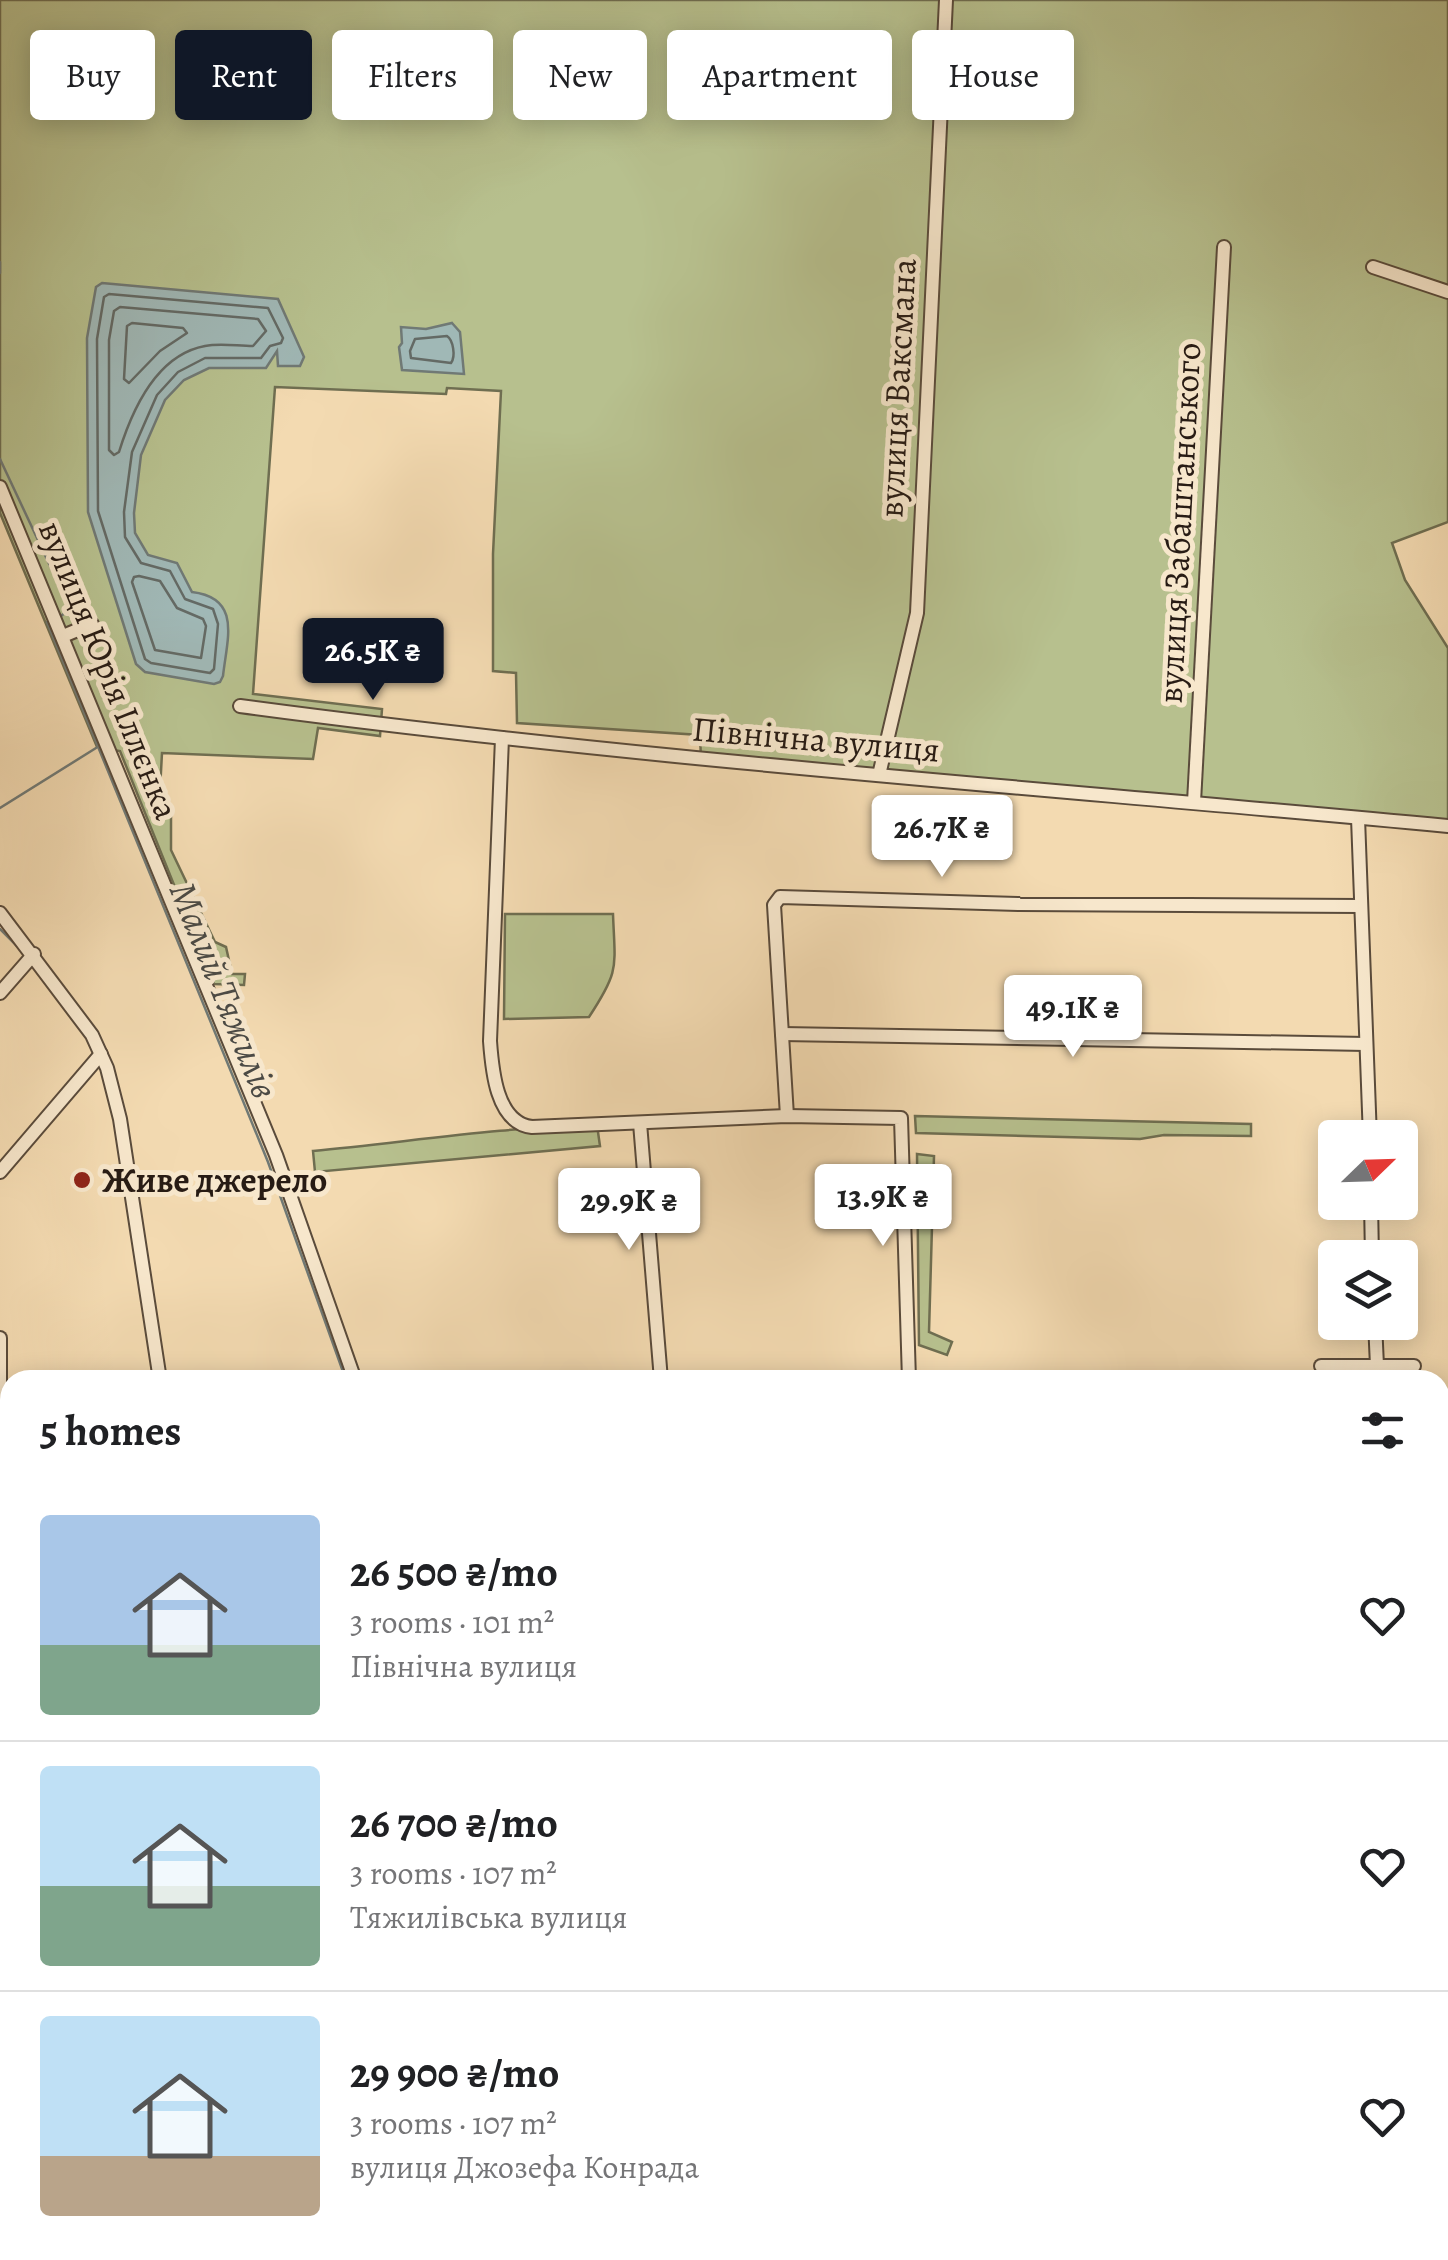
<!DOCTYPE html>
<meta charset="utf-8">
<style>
:root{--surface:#fff;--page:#f6f6f6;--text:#202124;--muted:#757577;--line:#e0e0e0;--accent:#111827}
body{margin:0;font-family:Alegreya,serif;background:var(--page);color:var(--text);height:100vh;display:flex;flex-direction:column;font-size:38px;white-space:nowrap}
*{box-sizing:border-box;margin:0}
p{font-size:32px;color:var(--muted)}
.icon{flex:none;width:55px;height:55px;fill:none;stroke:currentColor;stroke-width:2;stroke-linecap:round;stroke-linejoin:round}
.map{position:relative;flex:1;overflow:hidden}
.side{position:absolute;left:0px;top:1370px;width:1450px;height:890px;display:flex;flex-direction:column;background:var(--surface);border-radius:30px 30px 0 0;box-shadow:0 5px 25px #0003}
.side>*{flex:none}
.guide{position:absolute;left:30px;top:30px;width:1390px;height:90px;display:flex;gap:20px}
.needle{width:65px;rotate:67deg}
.fabs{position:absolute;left:1318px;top:1120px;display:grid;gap:20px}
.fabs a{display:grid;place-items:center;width:100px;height:100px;border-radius:10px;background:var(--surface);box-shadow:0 5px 25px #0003;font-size:50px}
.price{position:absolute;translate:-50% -85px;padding:0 22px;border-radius:10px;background:#fff;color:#222;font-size:32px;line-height:65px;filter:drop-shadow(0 2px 5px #0008)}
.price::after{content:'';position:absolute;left:50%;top:60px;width:30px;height:22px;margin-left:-15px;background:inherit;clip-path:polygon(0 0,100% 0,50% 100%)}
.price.selected{background:var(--accent);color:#fff}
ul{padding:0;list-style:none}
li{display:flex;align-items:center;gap:30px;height:250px;padding:0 40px}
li+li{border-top:2px solid var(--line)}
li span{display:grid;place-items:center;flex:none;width:280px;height:200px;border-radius:10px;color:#555}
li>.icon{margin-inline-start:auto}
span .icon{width:120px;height:120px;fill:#fffc;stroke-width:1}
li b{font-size:42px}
h2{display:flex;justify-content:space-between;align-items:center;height:120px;padding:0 40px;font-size:42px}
.chip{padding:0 35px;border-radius:10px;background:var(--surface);box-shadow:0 5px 25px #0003;font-size:35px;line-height:90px}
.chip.selected{background:var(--accent);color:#fff}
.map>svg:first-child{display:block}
.green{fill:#b7c08e;stroke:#6f6e51;stroke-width:2.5}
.water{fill:#a0b8b6;stroke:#707975;stroke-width:2.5}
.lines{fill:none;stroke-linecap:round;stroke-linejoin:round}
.shore{stroke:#646a65;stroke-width:2.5}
.stream{stroke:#707975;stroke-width:2.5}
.minor-casing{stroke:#5a4b3b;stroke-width:16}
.major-casing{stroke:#271b14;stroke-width:19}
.minor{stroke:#f7e7cc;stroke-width:12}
.major{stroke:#f3dab1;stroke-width:15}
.poi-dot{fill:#8f2418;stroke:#f7e7cc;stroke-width:4}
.labels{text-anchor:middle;stroke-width:10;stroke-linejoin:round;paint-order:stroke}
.street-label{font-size:35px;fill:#271b14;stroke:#f7e7cc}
.poi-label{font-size:35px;font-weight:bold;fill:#271b14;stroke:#f7e7cc;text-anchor:start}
.water-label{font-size:38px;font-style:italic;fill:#4b4a45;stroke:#f7e7cc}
</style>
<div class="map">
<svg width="1448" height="2260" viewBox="0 0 1448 2260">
<rect width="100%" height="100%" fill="#f3dab1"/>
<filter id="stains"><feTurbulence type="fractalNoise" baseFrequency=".002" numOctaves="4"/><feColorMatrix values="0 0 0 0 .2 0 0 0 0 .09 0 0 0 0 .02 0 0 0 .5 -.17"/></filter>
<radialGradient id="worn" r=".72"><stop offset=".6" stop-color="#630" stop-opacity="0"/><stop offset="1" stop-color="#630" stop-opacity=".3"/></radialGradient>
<!-- green -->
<g class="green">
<path d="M0 0H1448V522L1392 543 1405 580 1448 648V826L701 759 700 735 517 723 516 673 493 671V554L501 391 447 388 446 394 275 387 253 694 382 709 380 736 318 728 313 759 162 753 160 790 171 808V850L215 942 226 947 232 974H245L244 985 214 984 120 751 97 747 0 513Z"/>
<path d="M505 914H613C615 968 620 970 589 1017L504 1019Z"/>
<path d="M915 1116 1251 1124V1136L1164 1135 1140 1139 916 1133Z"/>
<path d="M597 1125 600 1146 315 1172 313 1151C408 1142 502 1127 597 1125Z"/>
<path d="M917 1154 934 1156 929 1332 952 1342 947 1355 919 1345Z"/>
<path d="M1448 1428V1742H1440V1429Z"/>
<path d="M180 2250H304L307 2260H186Z"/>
</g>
<!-- water -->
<g class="water">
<path d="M102 283 278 299 304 357 300 366H278L277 351 266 368H209L184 380 165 400 141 455 134 513 135 533 148 555 177 563 192 592C242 598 227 639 223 676L220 682 214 684 145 672 136 664 88 512 87 338 96 287Z"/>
<path d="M452 323 460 332 464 374 402 370 399 347 402 343 401 327 426 329Z"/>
</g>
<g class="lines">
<!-- shore -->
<g class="shore">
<path d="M109 294 268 308 283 338 281 343 270 346 261 358H205L178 372 157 395 132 452 124 512 125 537 141 563 170 571 185 599 213 609 218 624 214 669 210 673 151 663 145 659 98 511 97 339 104 297Z"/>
<path d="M120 307 258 319 266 331 253 346C237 346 220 343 205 346 156 355 132 410 119 452L114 455 109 450V340L114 311Z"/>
<path d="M132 323 183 328 187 333 160 351 129 383 124 379 127 326Z"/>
<path d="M447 336C453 340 456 356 451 363L411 358 410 351 415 339Z"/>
<path d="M139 576 160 581 177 608 203 619 206 626 201 658 155 650 132 582 134 577Z"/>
</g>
<!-- stream -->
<g class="stream">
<path d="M0 262V273"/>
<path d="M0 459 67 602 66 612 61 616"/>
<path d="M47 622 268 1162 346 1380"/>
<path d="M0 808 96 748"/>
<path d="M0 929 17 946"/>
</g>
<!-- minor casing -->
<g class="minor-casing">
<g id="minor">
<path d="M1373 267 1448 292"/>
<path d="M0 487 276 1155 355 1380"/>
<path d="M63 636 92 624"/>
<path d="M240 706C641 760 1045 788 1448 826"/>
<path d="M502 738 490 1041C492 1069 496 1123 532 1127L787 1116 901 1118 909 1380"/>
<path d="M879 775 917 613 946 0"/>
<path d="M1194 802 1224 247"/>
<path d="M1358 818 1370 1138"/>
<path d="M0 913 92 1035 107 1068 120 1119 160 1380"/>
<path d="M0 993 34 954"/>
<path d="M782 1034 1366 1044"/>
<path d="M787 1116 774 905 780 897 1020 904 1361 906"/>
<path d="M640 1123 661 1380"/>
<path d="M0 1172 101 1054"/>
<path d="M1371 1202 1372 1258"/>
<path d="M1375 1322 1377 1366H1414"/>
<path d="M0 1338V1394"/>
<path d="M1321 1366H1377"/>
<path d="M1440 1884H1448"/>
<path d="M419 2250 421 2260"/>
<path d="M657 2250 658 2260"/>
<path d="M1094 2250 1095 2260"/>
</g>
</g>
<!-- major casing -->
<g class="major-casing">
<g id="major">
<path d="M0 1828 10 1830"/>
<path d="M776 2250 786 2260"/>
</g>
</g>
<!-- minor -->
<use href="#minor" class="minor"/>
<!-- major -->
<use href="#major" class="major"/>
</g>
<!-- markers -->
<circle class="poi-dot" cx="82" cy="1180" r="10"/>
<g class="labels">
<!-- street labels -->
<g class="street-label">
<text transform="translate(897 388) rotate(-87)" y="12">вулиця Ваксмана</text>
<text transform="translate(1179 523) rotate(-87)" y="12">вулиця Забаштанського</text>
<text transform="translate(109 670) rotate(68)" y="12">вулиця Юрія Іллєнка</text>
<text transform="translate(816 739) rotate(5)" y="12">Північна вулиця</text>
</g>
<!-- poi labels -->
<g class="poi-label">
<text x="102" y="1192">Живе джерело</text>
</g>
<!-- water labels -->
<g class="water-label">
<text transform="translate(224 990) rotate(68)" y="13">Малий Тяжилів</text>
</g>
</g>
<rect width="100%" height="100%" filter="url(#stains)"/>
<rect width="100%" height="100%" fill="url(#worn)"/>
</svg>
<div class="fabs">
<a><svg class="needle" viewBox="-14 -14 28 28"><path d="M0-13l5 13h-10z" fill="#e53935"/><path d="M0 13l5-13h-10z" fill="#757577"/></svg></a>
<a><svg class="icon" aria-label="layers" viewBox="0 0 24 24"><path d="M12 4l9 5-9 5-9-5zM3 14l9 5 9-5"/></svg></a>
</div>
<b class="price selected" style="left:373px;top:703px">26.5K ₴</b>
<b class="price" style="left:942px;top:880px">26.7K ₴</b>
<b class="price" style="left:1073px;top:1060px">49.1K ₴</b>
<b class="price" style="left:883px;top:1249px">13.9K ₴</b>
<b class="price" style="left:629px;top:1253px">29.9K ₴</b>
<div class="guide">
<a class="chip">Buy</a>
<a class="chip selected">Rent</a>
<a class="chip">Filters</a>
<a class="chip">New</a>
<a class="chip">Apartment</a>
<a class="chip">House</a>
</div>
<section class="side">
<h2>5 homes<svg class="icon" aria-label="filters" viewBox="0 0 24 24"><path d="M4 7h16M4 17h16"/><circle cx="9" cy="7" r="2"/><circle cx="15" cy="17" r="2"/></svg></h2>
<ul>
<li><span style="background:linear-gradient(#a9c7e8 65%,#7fa58c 0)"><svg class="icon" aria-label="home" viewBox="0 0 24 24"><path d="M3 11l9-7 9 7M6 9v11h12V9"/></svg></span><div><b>26 500 ₴/mo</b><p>3 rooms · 101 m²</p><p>Північна вулиця</p></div><svg class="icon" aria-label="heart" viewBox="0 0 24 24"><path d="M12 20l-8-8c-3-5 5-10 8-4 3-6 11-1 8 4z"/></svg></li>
<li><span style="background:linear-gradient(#bfe0f5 60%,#7fa58c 0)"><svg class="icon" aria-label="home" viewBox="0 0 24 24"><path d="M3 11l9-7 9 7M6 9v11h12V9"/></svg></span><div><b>26 700 ₴/mo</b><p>3 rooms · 107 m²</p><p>Тяжилівська вулиця</p></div><svg class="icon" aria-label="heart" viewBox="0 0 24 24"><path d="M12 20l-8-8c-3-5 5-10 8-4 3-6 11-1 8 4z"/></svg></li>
<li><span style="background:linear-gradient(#bfe0f5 70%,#b9a48a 0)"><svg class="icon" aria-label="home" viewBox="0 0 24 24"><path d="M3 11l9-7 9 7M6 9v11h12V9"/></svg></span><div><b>29 900 ₴/mo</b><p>3 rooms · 107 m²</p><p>вулиця Джозефа Конрада</p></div><svg class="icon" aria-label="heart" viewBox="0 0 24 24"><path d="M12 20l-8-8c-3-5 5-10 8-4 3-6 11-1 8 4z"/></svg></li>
</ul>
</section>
</div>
